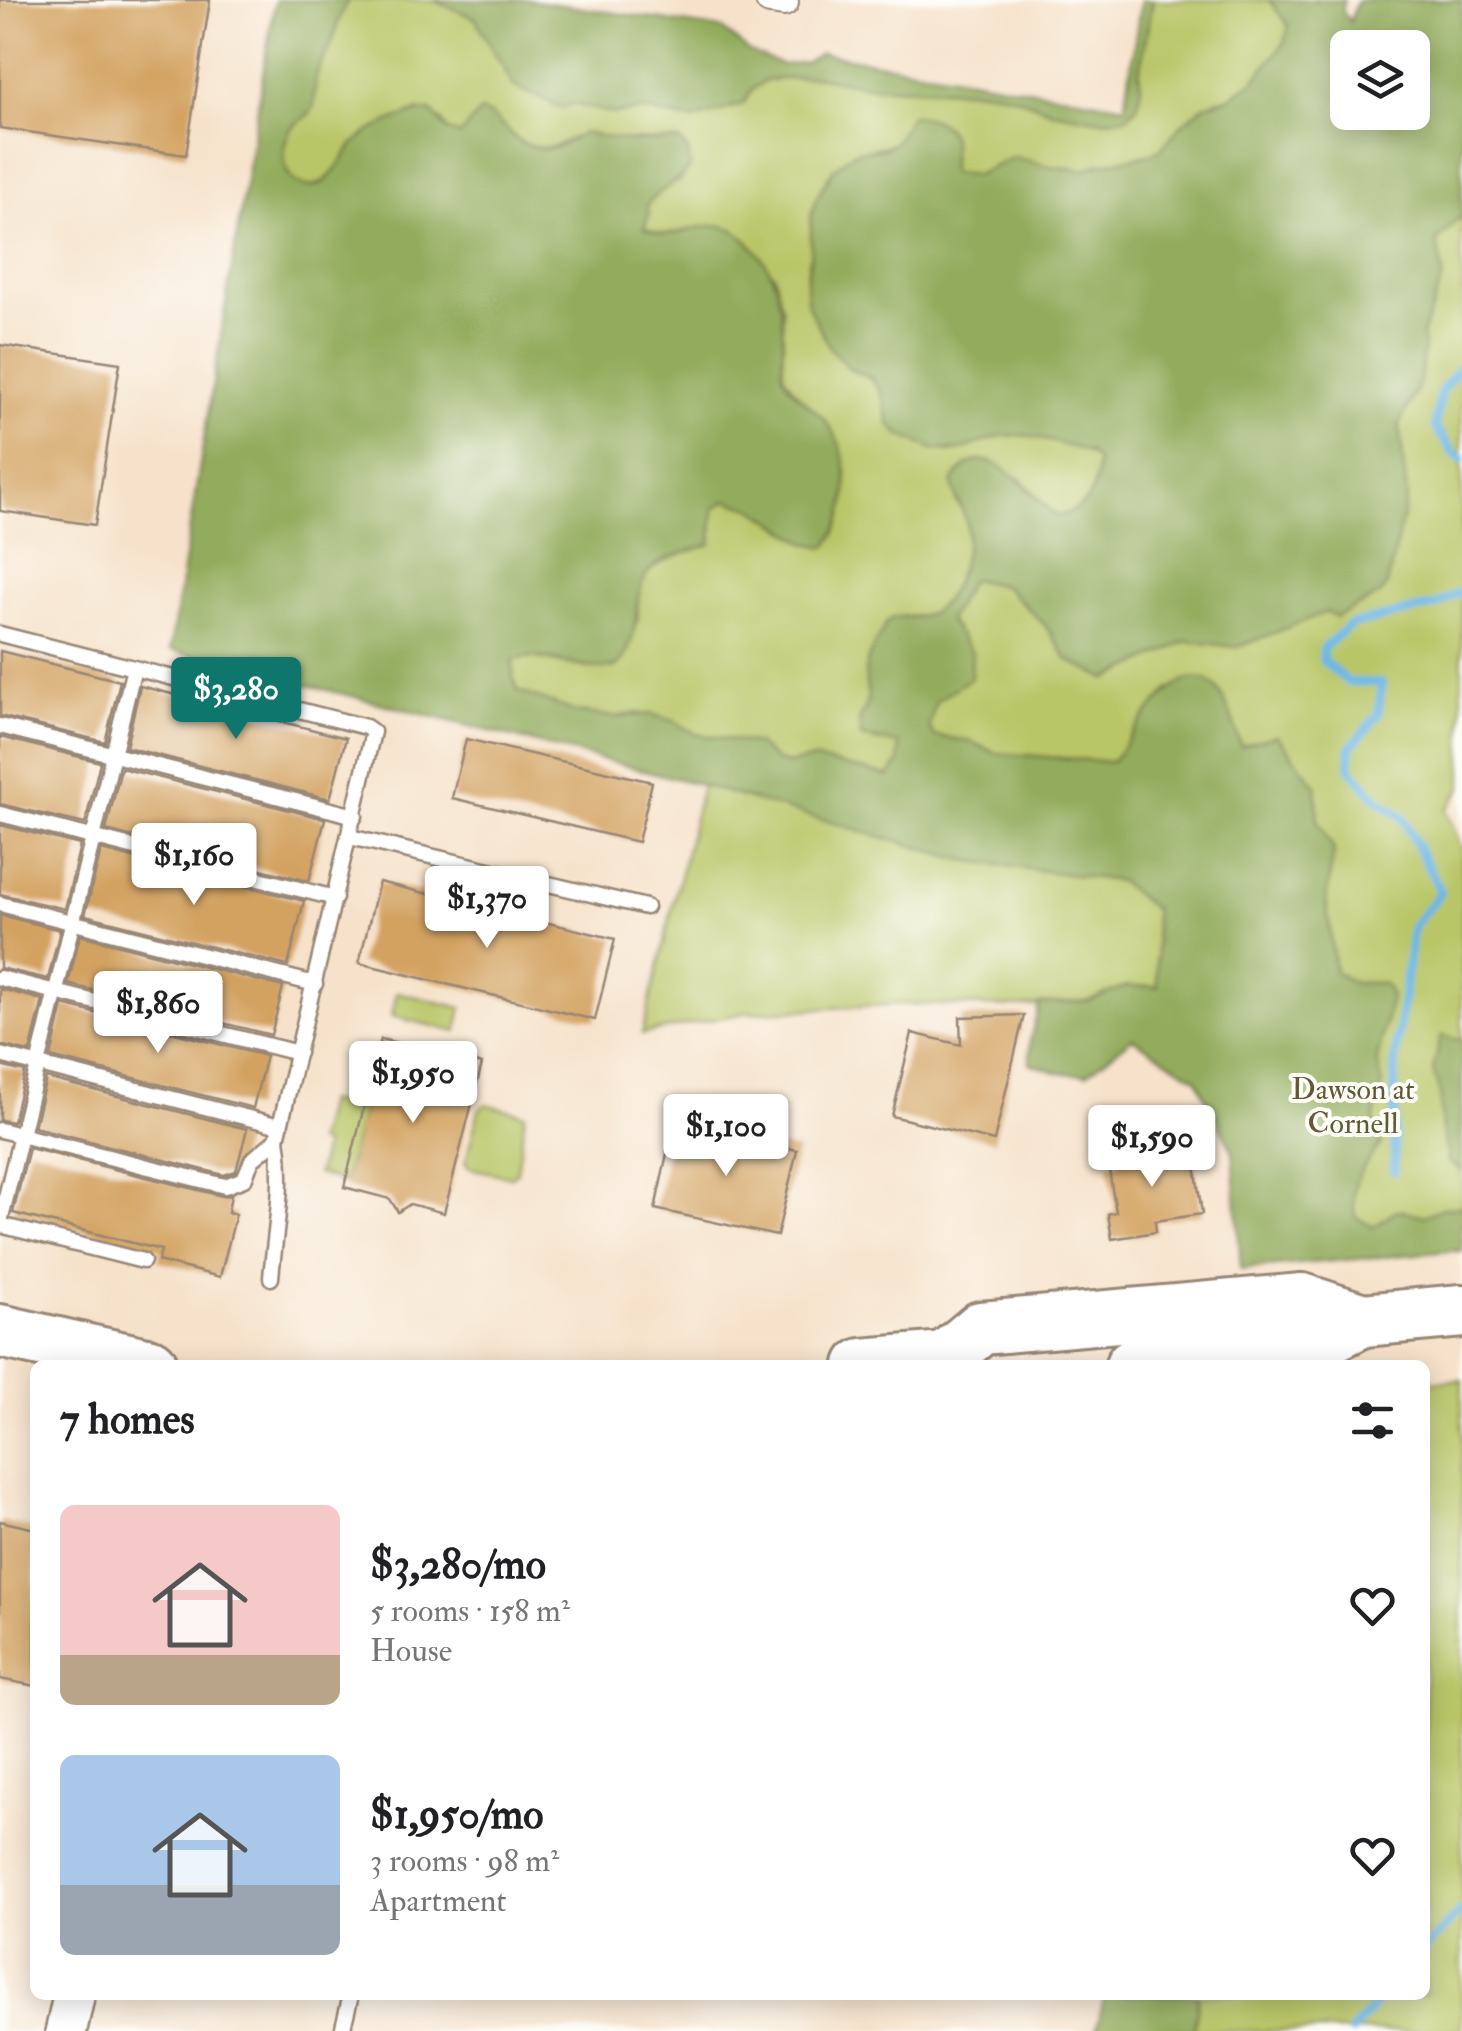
<!DOCTYPE html>
<meta charset="utf-8">
<style>
:root{--surface:#fff;--page:#f2f2f2;--text:#202124;--muted:#757577;--accent:#0f766e}
body{margin:0;font-family:"IM FELL Double Pica",serif;background:var(--page);color:var(--text);height:100vh;display:flex;flex-direction:column;font-size:38px;white-space:nowrap}
*{box-sizing:border-box;margin:0}
p{font-size:32px;color:var(--muted)}
.icon{flex:none;width:55px;height:55px;fill:none;stroke:currentColor;stroke-width:2;stroke-linecap:round;stroke-linejoin:round}
.map{position:relative;flex:1;overflow:hidden}
.drawer{position:absolute;left:30px;top:1360px;width:1400px;height:640px;display:flex;flex-direction:column;background:var(--surface);border-radius:15px;box-shadow:0 5px 25px #0003}
.drawer>*{flex:none}
.tools{position:absolute;left:1330px;top:30px;display:grid;gap:20px}
.tools a{display:grid;place-items:center;width:100px;height:100px;border-radius:15px;background:var(--surface);box-shadow:0 5px 25px #0003;font-size:50px}
.price{position:absolute;translate:-50% -85px;padding:0 22px;border-radius:10px;background:#fff;color:#222;font-size:32px;line-height:65px;filter:drop-shadow(0 2px 5px #0008)}
.price::after{content:'';position:absolute;left:50%;top:60px;width:30px;height:22px;margin-left:-15px;background:inherit;clip-path:polygon(0 0,100% 0,50% 100%)}
.price.selected{background:var(--accent);color:#fff}
ul{padding:0;list-style:none}
li{display:flex;align-items:center;gap:30px;height:250px;padding:0 30px}
li span{display:grid;place-items:center;flex:none;width:280px;height:200px;border-radius:15px;color:#555}
li>.icon{margin-inline-start:auto}
span .icon{width:120px;height:120px;fill:#fffc;stroke-width:1}
li b{font-size:42px}
h2{display:flex;justify-content:space-between;align-items:center;height:120px;padding:0 30px;font-size:42px}
.map>svg:first-child{display:block}
.green{fill:#b9c668;stroke:#7a7843;stroke-width:2.5}
.forest{fill:#92ab5c;stroke:#666a3d;stroke-width:2.5;fill-rule:evenodd}
.lines{fill:none;stroke-linecap:round;stroke-linejoin:round}
.stream{stroke:#6cb7e5;stroke-width:9}
.building{fill:#d3a260}
.lane-casing{stroke:#988674;stroke-width:19}
.street-casing{stroke:#988674;stroke-width:32}
.secondary-casing{stroke:#988674;stroke-width:45}
.highway-casing{stroke:#988674;stroke-width:58}
.lane{stroke:#fff;stroke-width:14}
.street{stroke:#fff;stroke-width:28}
.secondary{stroke:#fff;stroke-width:40}
.highway{stroke:#fff;stroke-width:52}
.labels{text-anchor:middle;stroke-width:8;stroke-linejoin:round;paint-order:stroke}
.park-label{font-size:30px;fill:#615934;stroke:#fdfcf7}
</style>
<div class="map">
<svg width="1462" height="2031" viewBox="0 0 1462 2031">
<rect width="100%" height="100%" fill="#fdfcf7"/>
<filter id="ink" filterUnits="userSpaceOnUse"><feTurbulence type="fractalNoise" baseFrequency=".01" numOctaves="2"/><feDisplacementMap in="SourceGraphic" scale="20" xChannelSelector="R" yChannelSelector="G"/><feConvolveMatrix kernelMatrix="1 2 1 2 8 2 1 2 1" color-interpolation-filters="sRGB"/></filter>
<filter id="wash" filterUnits="userSpaceOnUse"><feTurbulence type="fractalNoise" baseFrequency=".0048" numOctaves="4" result="noise"/><feDisplacementMap in="SourceGraphic" scale="40" xChannelSelector="R" yChannelSelector="G"/><feGaussianBlur stdDeviation="2.25" result="paint"/><feColorMatrix in="noise" values="0 0 0 0 0 0 0 0 0 0 0 0 0 0 0 0 0 1.4 0 .05"/><feComposite in="paint" operator="in"/></filter>
<g filter="url(#wash)">
<rect width="100%" height="100%" fill="#f6e2ca"/>
<!-- green -->
<g class="green">
<path d="M348 0H433L475 18 514 86 562 108 575 104 614 114 640 110 692 120 743 104 752 90 765 80 817 76 867 86 992 91 1017 97 1052 111 1114 120 1141 88 1139 72 1153 0H1269L1289 26 1284 43 1253 82 1229 98 1216 100 1182 124 1161 149 1148 155 1098 164 1085 170 1049 166 1014 157 976 175 951 173 948 157 952 140C871 144 811 146 811 247 811 261 803 279 808 292 813 308 838 355 848 367 853 373 862 374 868 377 883 386 886 409 890 425L948 452C966 450 983 440 1001 436 1025 432 1081 443 1097 461 1098 490 1087 512 1056 516L1019 478 956 500C962 509 967 517 968 528 968 553 954 598 932 612 916 622 894 608 885 627 879 639 867 654 866 669 864 693 876 694 859 720L874 741 899 743V762L890 776 814 759 789 764 776 761 757 744 695 734 674 721 638 713 613 717 576 712 518 691 513 677V660L526 656 589 668 638 621C638 611 637 599 639 589 646 560 687 553 711 543L714 508 727 500 752 508 806 543 826 546 836 533 845 500 819 414 800 397 783 375 782 308 774 275 756 254 703 227 664 235 644 228 649 214 645 206 655 194 680 180V142L571 138C538 160 515 142 492 116L459 135 448 131 441 120 419 110C399 119 373 126 357 141 341 155 338 178 315 185 285 194 277 150 290 130 296 122 307 119 312 109 316 100 314 87 316 78 318 66 327 55 332 43 337 28 338 13 348 0Z"/>
<path d="M1462 215V788L1446 810 1462 848V1252L1410 1245 1382 1222 1373 1227 1357 1218 1343 1216 1382 983H1354L1335 973 1326 899 1334 850 1318 822 1316 785 1241 746 1221 694 1169 689 1112 762 995 753 970 741 934 736 929 727 936 701 972 653 948 620 971 579 1005 586 1046 626 1068 660 1107 679 1187 641 1238 647 1326 612 1407 497 1399 424 1419 385 1424 346 1422 334 1443 277 1437 241Z"/>
<path d="M702 785 963 860 1119 881 1154 909 1158 987 1127 986 1088 1001 1020 1007 904 1004 744 1013 642 1034Z"/>
<path d="M397 992 462 1008 457 1032 392 1016Z"/>
<path d="M327 1101 363 1109 344 1182 317 1174 324 1145 317 1142Z"/>
<path d="M486 1104 525 1114 517 1172 511 1177 470 1168 465 1163 479 1109Z"/>
<path d="M1462 1380V2031H1194L1199 1995H1425V1382Z"/>
</g>
<!-- forest -->
<g class="forest">
<path d="M275 0H348C339 13 337 27 332 42 327 54 318 65 316 77 314 86 316 99 313 108 309 117 297 122 291 129 281 144 281 176 299 184 328 197 340 158 355 143 368 129 412 110 431 111L448 131 459 135 481 111 492 116 521 143 545 149 558 147 584 133 631 141H680L688 151 690 168C677 183 658 190 646 206L649 214 644 228C651 230 659 235 666 234 691 234 717 215 740 234 777 265 782 298 783 343 783 352 781 365 783 374 789 393 812 405 824 419 854 454 853 512 826 547L807 543 752 508 727 500 714 508 711 544C695 550 674 554 659 563 624 583 649 634 616 667 582 674 545 649 513 660V677L518 691 576 712 613 717 651 714 674 721 696 734 757 744 776 761 789 764 814 759 889 776 899 762V744L861 737 859 720C876 694 863 693 866 669 867 654 879 639 885 626 893 611 905 619 919 617 951 612 969 555 967 527 966 511 955 499 952 483 984 426 1028 493 1056 516 1087 512 1098 489 1097 461L1088 451 1025 435 999 436 961 450H935L900 435 890 425 881 392 873 379 850 369 830 348 808 306 806 288 811 254V217L816 199 833 170 845 159 857 151 883 149 894 143 911 115C926 115 949 122 952 139 953 150 949 159 952 173L976 175 1014 157 1049 166 1085 170 1098 164 1148 155 1161 149 1182 124 1205 105 1229 98 1253 82 1284 43 1289 26 1269 0H1344L1342 11 1350 22 1357 0H1462V215L1437 241 1443 277 1422 334 1424 346 1419 385 1399 424 1407 497 1387 585 1380 595 1336 617 1326 612 1238 647 1187 641 1107 679 1068 660 1046 626 1005 586 971 579 948 620 972 653 971 678 936 701 929 726 934 736 970 741 995 753 1112 762C1132 737 1186 642 1220 693 1230 708 1235 729 1241 746L1277 735 1316 786 1318 822 1334 850 1326 899 1335 972 1354 983H1382L1387 987 1391 997 1377 1060 1382 1083 1374 1121 1382 1143C1363 1166 1345 1186 1357 1218L1373 1227C1406 1208 1382 1206 1424 1216L1442 1208 1462 1206V1250L1241 1269 1233 1152 1196 1078 1132 1038 1087 1074 1058 1073 1030 1063V1041L1039 1004 1088 1001 1127 986 1158 987 1154 909 1119 881 963 860 702 785 170 650ZM1348 48H1412V112H1348Z"/>
<path d="M433 0H528L722 29 751 53 783 65 806 62 821 53 1125 106 1141 0H1153L1139 72 1141 88 1138 105 1127 117 1101 120 1052 111 1017 97 992 91 867 86 817 76 765 80 752 90 743 104 692 120 640 110 614 114 575 104 562 108 514 86 475 18Z"/>
<path d="M1441 1036 1462 1040V1170L1449 1163 1442 1130 1440 1094 1433 1071Z"/>
<path d="M1105 1995H1199L1194 2031H1096Z"/>
</g>
<g class="lines">
<!-- stream -->
<g class="stream">
<path d="M1462 364 1440 393 1435 427 1455 455 1462 459"/>
<path d="M1394 1171 1395 1057 1413 926 1441 892 1402 817 1375 797 1350 768V748L1378 715 1382 683 1348 682 1323 661V648L1350 625 1437 605 1462 591"/>
<path d="M1425 1949 1462 1909"/>
<path d="M1352 2031 1383 1995"/>
</g>
</g>
<g id="blocks">
<!-- building -->
<g class="building">
<path d="M0 0H210L186 155 0 128Z"/>
<path d="M0 345 120 363 95 525 0 511Z"/>
<path d="M0 651 120 681 105 742 0 716Z"/>
<path d="M140 686 346 738 330 799 126 747Z"/>
<path d="M0 737 100 762 85 824 0 804Z"/>
<path d="M466 739 652 782 638 842 452 798Z"/>
<path d="M121 768 325 819 309 881 106 830Z"/>
<path d="M0 825 80 845 65 909 0 894Z"/>
<path d="M101 850 304 901 288 966 85 915Z"/>
<path d="M379 882 615 939 595 1020 359 963Z"/>
<path d="M0 915 60 930 48 979 0 968Z"/>
<path d="M80 935 283 987 271 1035 68 984Z"/>
<path d="M0 989 43 1000 30 1052 0 1045Z"/>
<path d="M63 1005 266 1056 253 1108 51 1057Z"/>
<path d="M1024 1015 994 1141 892 1116 912 1033 961 1045 960 1017Z"/>
<path d="M381 1039 482 1064 444 1213 410 1204 398 1212 390 1199 344 1187Z"/>
<path d="M0 1066 25 1072 13 1122 0 1120Z"/>
<path d="M46 1078 247 1129 236 1171 224 1175 34 1127Z"/>
<path d="M674 1121 797 1150 777 1236 655 1209Z"/>
<path d="M1170 1144 1171 1154 1193 1151 1202 1214 1155 1221 1156 1232 1112 1239 1108 1214 1116 1212 1108 1164 1122 1162 1120 1151Z"/>
<path d="M29 1148 222 1196 231 1195 228 1212 236 1214 220 1277 158 1261 161 1250 13 1213Z"/>
<path d="M0 1521 35 1529V1686L0 1679Z"/>
</g>
</g>
</g>
<g filter="url(#ink)">
<use href="#blocks" fill-opacity="0" stroke="#988674" stroke-width="2.5"/>
<g class="lines">
<!-- lane casing -->
<g class="lane-casing">
<g id="lane">
<path d="M0 634 366 727 373 732 277 1139C285 1185 275 1231 271 1278"/>
<path d="M0 726 355 816"/>
<path d="M0 814 335 898"/>
<path d="M350 837 646 907"/>
<path d="M0 904 315 984"/>
<path d="M0 978 298 1053"/>
<path d="M0 1055 280 1126"/>
<path d="M0 1130 225 1186 244 1179 252 1160 277 1139"/>
<path d="M0 1222 134 668"/>
<path d="M0 1225 143 1261"/>
<path d="M342 2031 351 1995"/>
</g>
</g>
<!-- street casing -->
<g class="street-casing">
<path id="street" d="M770 0 784 2"/>
</g>
<!-- secondary casing -->
<g class="secondary-casing">
<path id="secondary" d="M66 2031 74 1995"/>
</g>
<!-- highway casing -->
<g class="highway-casing">
<g id="highway">
<path d="M0 1331 151 1365"/>
<path d="M862 1365 945 1358 981 1328 1302 1300 1363 1320"/>
<path d="M1132 1365 1311 1346 1363 1320 1462 1311"/>
</g>
</g>
<!-- lane -->
<use href="#lane" class="lane"/>
<!-- street -->
<use href="#street" class="street"/>
<!-- secondary -->
<use href="#secondary" class="secondary"/>
<!-- highway -->
<use href="#highway" class="highway"/>
</g>
</g>
<g class="labels">
<!-- park labels -->
<g class="park-label">
<text x="1353" y="1099">Dawson at<tspan x="1353" dy="34">Cornell</tspan></text>
</g>
</g>
</svg>
<div class="tools">
<a><svg class="icon" aria-label="layers" viewBox="0 0 24 24"><path d="M12 4l9 5-9 5-9-5zM3 14l9 5 9-5"/></svg></a>
</div>
<b class="price selected" style="left:236px;top:742px">$3,280</b>
<b class="price" style="left:194px;top:908px">$1,160</b>
<b class="price" style="left:487px;top:951px">$1,370</b>
<b class="price" style="left:158px;top:1056px">$1,860</b>
<b class="price" style="left:413px;top:1126px">$1,950</b>
<b class="price" style="left:726px;top:1179px">$1,100</b>
<b class="price" style="left:1152px;top:1190px">$1,590</b>
<section class="drawer">
<h2>7 homes<svg class="icon" aria-label="filters" viewBox="0 0 24 24"><path d="M4 7h16M4 17h16"/><circle cx="9" cy="7" r="2"/><circle cx="15" cy="17" r="2"/></svg></h2>
<ul>
<li><span style="background:linear-gradient(#f6c9c9 75%,#b9a48a 0)"><svg class="icon" aria-label="home" viewBox="0 0 24 24"><path d="M3 11l9-7 9 7M6 9v11h12V9"/></svg></span><div><b>$3,280/mo</b><p>5 rooms · 158 m²</p><p>House</p></div><svg class="icon" aria-label="heart" viewBox="0 0 24 24"><path d="M12 20l-8-8c-3-5 5-10 8-4 3-6 11-1 8 4z"/></svg></li>
<li><span style="background:linear-gradient(#a9c7e8 65%,#9aa5b1 0)"><svg class="icon" aria-label="home" viewBox="0 0 24 24"><path d="M3 11l9-7 9 7M6 9v11h12V9"/></svg></span><div><b>$1,950/mo</b><p>3 rooms · 98 m²</p><p>Apartment</p></div><svg class="icon" aria-label="heart" viewBox="0 0 24 24"><path d="M12 20l-8-8c-3-5 5-10 8-4 3-6 11-1 8 4z"/></svg></li>
</ul>
</section>
</div>
